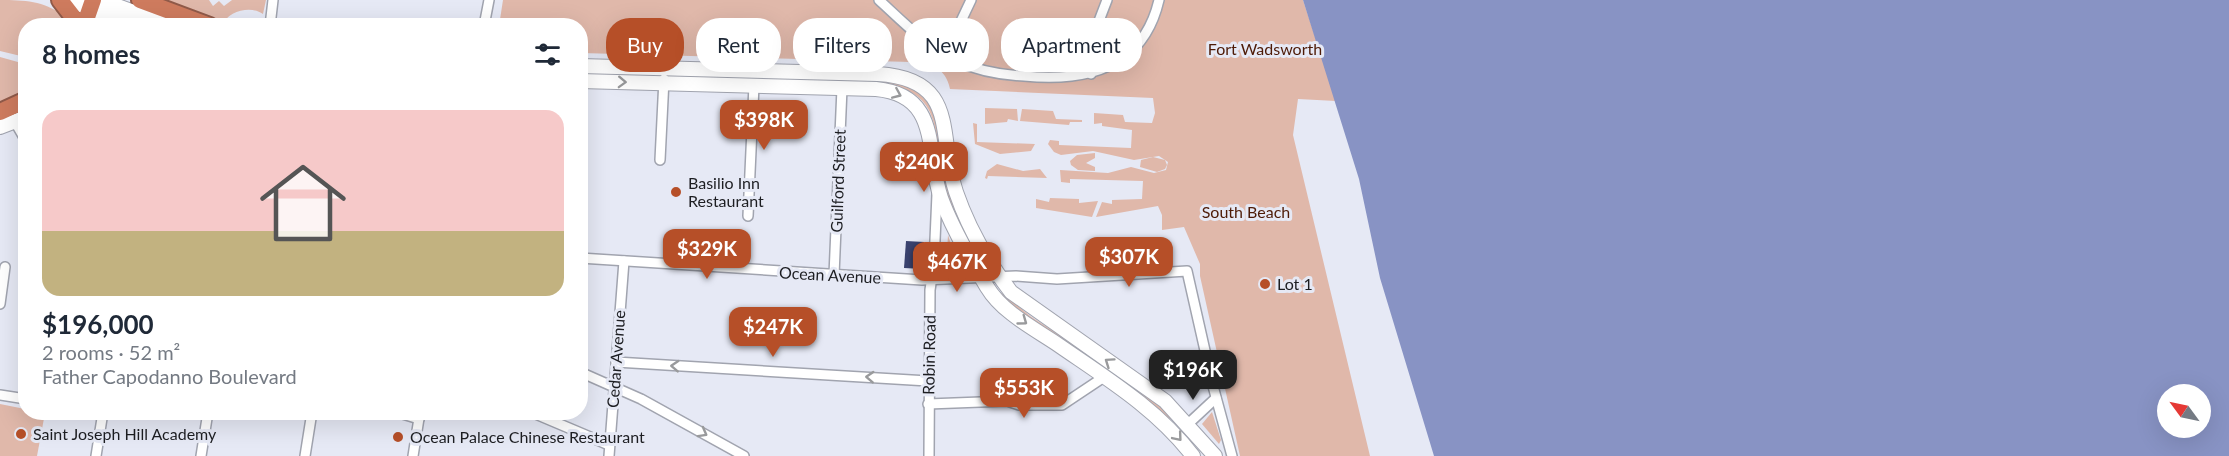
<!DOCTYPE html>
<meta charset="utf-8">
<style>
:root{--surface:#fff;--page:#f6f6f7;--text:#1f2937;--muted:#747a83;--accent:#b64f28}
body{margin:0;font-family:Lato,sans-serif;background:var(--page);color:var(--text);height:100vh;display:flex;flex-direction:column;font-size:22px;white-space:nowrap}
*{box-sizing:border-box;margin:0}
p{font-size:20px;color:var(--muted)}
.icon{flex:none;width:33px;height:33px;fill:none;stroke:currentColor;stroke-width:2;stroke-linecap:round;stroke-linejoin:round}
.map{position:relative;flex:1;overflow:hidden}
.side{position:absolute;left:18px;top:18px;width:570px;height:402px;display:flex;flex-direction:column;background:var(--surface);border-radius:24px;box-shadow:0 6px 24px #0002}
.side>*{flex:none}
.top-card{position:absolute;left:606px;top:18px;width:570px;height:54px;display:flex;gap:12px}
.needle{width:39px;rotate:303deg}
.buttons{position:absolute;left:2157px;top:384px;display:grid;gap:12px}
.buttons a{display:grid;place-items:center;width:54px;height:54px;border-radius:50%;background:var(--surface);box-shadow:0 6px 24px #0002;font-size:30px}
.price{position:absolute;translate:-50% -51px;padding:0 14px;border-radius:12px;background:var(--accent);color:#fff;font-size:20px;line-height:39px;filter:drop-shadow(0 2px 3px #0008)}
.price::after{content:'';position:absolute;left:50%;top:36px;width:18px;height:14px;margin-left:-9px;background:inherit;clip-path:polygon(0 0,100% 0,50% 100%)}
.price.on{background:#222;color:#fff}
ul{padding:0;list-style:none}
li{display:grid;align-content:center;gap:12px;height:318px;padding:0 24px}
li span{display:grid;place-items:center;height:186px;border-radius:18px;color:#555}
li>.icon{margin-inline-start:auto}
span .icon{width:108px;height:108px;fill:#fffc;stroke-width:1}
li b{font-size:26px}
h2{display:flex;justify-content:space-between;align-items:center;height:72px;padding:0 24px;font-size:26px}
.pill{padding:0 21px;border-radius:24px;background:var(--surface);box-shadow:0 6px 24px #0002;font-size:21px;line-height:54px}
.pill.on{background:var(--accent);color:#fff}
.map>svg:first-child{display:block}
.green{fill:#e0b8aa}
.water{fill:#8893c4;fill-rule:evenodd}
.building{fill:#3a426e}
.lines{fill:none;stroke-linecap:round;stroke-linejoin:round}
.street-casing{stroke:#a1a4af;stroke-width:12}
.secondary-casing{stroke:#a1a4af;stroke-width:16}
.highway-casing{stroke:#905a49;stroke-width:20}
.street{stroke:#fff;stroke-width:9}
.secondary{stroke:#fff;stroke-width:14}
.highway{stroke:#ce7b5e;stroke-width:16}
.oneway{stroke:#999a9c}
.poi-dot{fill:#b64f28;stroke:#e6e9f5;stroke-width:2}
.labels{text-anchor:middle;stroke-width:6;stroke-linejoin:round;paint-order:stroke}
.park-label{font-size:16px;fill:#4d1a06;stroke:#e6e9f5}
.street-label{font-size:16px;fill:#1d1e22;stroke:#e6e9f5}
.poi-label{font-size:16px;fill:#1d1e22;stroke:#e6e9f5;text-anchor:start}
</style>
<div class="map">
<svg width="2229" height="456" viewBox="0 0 2229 456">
<rect width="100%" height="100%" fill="#e6e9f5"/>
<!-- green -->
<g class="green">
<path d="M0 0C25 0 43 1 63 15L59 25 26 26 25 57 0 51Z"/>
<path d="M157 0H209L213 6 219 1 224 6 232 0H266L263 14C251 5 228 11 222 25Z"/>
<path d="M503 0H1303L1336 101 1298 99 1293 135 1370 456H1240L1200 276V264L1184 227 1162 230V215L1158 206 1096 217 1102 202 1112 204V200L1142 199 1143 181 1070 179V183L1061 182 1060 170 1108 173 1131 167 1154 173 1166 170 1168 162 1159 156 1134 160 1093 151 1061 155 1054 152 1048 144 1050 140 1059 141V145L1131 148 1132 130 1102 126V123L1094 124V113L1123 115 1125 122 1152 123 1155 113 1153 98 950 89C945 67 932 64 911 62L581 53 580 26H499Z"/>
<path d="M0 57 25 64V94L0 105Z"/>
<path d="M674 75 879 78 910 84 930 101 984 264 979 260C967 237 953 214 946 189 931 141 949 92 882 84L675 78Z"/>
<path d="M985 108 1017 109 1018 121 1008 119 1007 122 985 124Z"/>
<path d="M1022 109 1053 111 1056 119 1082 120V122H1070L1069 125 1020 121Z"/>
<path d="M973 123 977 124V142L1035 144 1031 151 1000 154 975 144Z"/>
<path d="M1095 153V158L1086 163 1095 167V171L1078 170 1071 165 1070 161 1077 155Z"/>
<path d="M1153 157 1165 160 1167 165 1165 169 1157 172 1140 167 1141 160Z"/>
<path d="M997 164 1023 171 1040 169 1047 178 988 176 987 179 985 178 987 171Z"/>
<path d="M1050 198 1079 199V203L1098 201 1092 217 1036 208V199L1049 202Z"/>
<path d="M948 235 954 253 957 252 966 269 964 271H950L946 268Z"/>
<path d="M1000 292C1012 299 1023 312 1036 320 1083 351 1134 377 1174 418L1170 419 1018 312Z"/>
<path d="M0 404 25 409 26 412 45 413 37 456H0Z"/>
<path d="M1212 412 1221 440 1219 444 1202 424Z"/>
</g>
<!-- water -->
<path class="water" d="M1303 0H2229V456H1434L1380 278 1359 179ZM2168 394H2200V428H2168Z"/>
<!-- building -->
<path class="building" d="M906 241 924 242 923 269 904 268Z"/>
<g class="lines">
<!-- street casing -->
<g class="street-casing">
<g id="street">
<path d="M879 0C904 23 926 46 957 61 978 71 1001 75 1024 76 1085 82 1143 69 1159 0"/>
<path d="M270 26 273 0"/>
<path d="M484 26 489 0"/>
<path d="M945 55 971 0"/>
<path d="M1091 74 1089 47 1107 0"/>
<path d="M15 122 26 141"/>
<path d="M660 160 664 79"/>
<path d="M748 216 754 85"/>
<path d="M580 258 922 280 1016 276 1057 279 1187 271 1213 386 1232 456"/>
<path d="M834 275 842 88"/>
<path d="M0 304 5 267"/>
<path d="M616 362 928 381"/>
<path d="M580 372 641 399 744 456"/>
<path d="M0 395 26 399"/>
<path d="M928 404 1007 401 1019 405H1062L1104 377"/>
<path d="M396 412 419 419"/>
<path d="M531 412 609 445"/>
<path d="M1188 424 1216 398"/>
<path d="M96 456 103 412"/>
<path d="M201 456 208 412"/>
<path d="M305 456 312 412"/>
<path d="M413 456 420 412"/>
<path d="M609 456 624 261"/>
<path d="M929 456 930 290 934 263 937 194"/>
</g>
</g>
<!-- secondary casing -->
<g class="secondary-casing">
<g id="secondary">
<path d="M68 0 134 26"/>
<path d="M101 0 172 26"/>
<path d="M580 66 878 74C961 79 937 137 956 192 968 227 988 262 1011 292L1165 401 1215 456"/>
<path d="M580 81 876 89C942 95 925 153 941 198 952 228 970 259 987 287 1002 312 1033 328 1057 344 1106 378 1156 408 1193 456"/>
<path d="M0 127 26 117"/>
</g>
</g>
<!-- highway casing -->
<g class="highway-casing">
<g id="highway">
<path d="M60 0 80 26"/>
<path d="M140 0 210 26"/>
<path d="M84 26 93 0"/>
<path d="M0 112 26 100"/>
</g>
</g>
<!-- street -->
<use href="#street" class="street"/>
<!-- secondary -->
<use href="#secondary" class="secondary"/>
<!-- highway -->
<use href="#highway" class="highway"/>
</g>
<!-- one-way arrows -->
<defs><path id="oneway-chevron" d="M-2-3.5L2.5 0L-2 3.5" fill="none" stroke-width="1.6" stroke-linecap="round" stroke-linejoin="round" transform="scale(1.5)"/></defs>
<g class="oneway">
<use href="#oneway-chevron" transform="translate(622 82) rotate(2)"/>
<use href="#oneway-chevron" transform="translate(897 94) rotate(23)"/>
<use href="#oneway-chevron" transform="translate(1023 321) rotate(36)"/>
<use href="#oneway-chevron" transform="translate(1109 362) rotate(-145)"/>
<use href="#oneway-chevron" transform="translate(675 366) rotate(-177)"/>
<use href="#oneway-chevron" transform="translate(870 377) rotate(-177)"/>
<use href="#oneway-chevron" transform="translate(703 433) rotate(29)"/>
<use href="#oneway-chevron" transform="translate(1178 437) rotate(50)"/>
</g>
<!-- markers -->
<g class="poi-dot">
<circle cx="676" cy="192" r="6"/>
<circle cx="1265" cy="284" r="6"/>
<circle cx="21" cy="434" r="6"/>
<circle cx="398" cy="437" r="6"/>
</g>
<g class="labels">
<!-- park labels -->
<g class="park-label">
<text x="1265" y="55">Fort Wadsworth</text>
<text x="1246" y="218">South Beach</text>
</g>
<!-- street labels -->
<g class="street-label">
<text transform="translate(838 181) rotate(-88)" y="6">Guilford Street</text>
<text transform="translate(830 275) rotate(3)" y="6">Ocean Avenue</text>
<text transform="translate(929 355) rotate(-89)" y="6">Robin Road</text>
<text transform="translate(616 359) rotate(-86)" y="6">Cedar Avenue</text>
</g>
<!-- poi labels -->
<g class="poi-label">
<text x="688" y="189">Basilio Inn<tspan x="688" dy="18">Restaurant</tspan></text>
<text x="1277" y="290">Lot 1</text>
<text x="33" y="440">Saint Joseph Hill Academy</text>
<text x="410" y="443">Ocean Palace Chinese Restaurant</text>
</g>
</g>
</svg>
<div class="buttons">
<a><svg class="needle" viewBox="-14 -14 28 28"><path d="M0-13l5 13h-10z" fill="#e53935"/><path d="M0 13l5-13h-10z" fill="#747a83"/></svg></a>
</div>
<b class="price" style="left:764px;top:151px">$398K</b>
<b class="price" style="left:924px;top:193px">$240K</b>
<b class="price" style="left:707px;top:280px">$329K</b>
<b class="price" style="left:1129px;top:288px">$307K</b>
<b class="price" style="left:957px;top:293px">$467K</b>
<b class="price" style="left:773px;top:358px">$247K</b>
<b class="price on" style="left:1193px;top:401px">$196K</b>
<b class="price" style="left:1024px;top:419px">$553K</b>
<div class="top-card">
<a class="pill on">Buy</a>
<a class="pill">Rent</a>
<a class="pill">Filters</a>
<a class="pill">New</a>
<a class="pill">Apartment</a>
</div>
<section class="side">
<h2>8 homes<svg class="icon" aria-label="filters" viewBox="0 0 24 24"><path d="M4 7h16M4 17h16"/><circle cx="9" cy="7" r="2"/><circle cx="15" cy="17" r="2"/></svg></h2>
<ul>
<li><span style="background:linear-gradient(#f6c9c9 65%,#c2b280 0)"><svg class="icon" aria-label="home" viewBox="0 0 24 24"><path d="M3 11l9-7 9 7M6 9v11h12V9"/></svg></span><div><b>$196,000</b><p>2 rooms · 52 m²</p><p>Father Capodanno Boulevard</p></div></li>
</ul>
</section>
</div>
